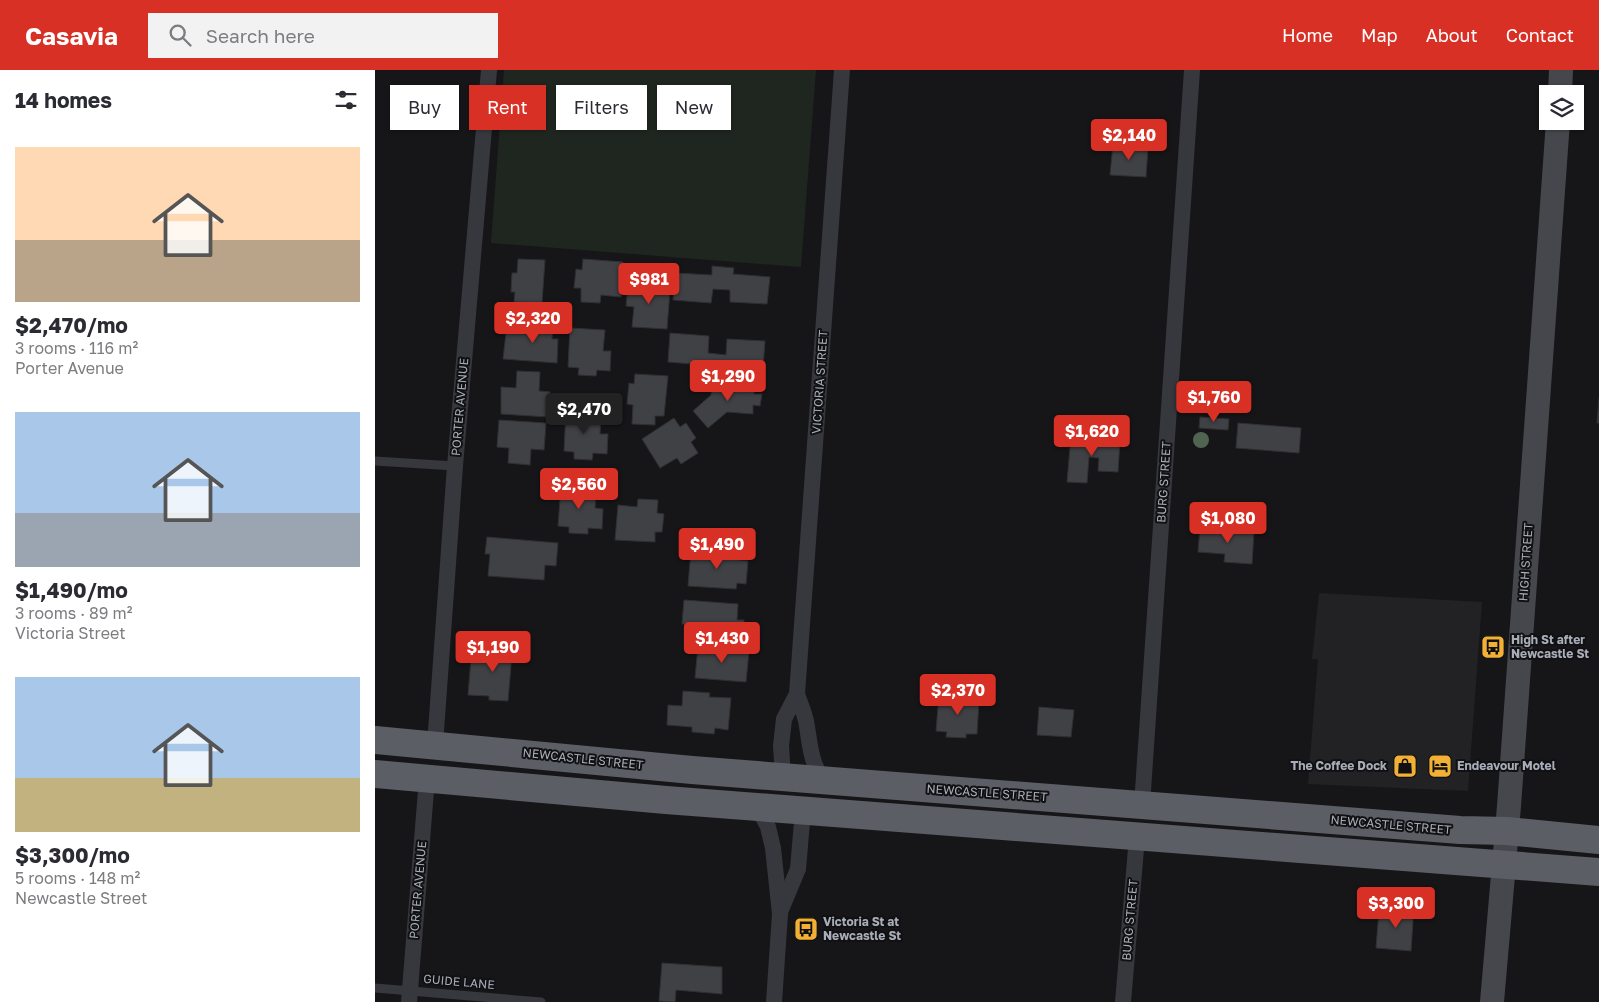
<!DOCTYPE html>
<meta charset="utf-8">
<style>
:root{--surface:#fff;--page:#f2f2f3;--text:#2b2b33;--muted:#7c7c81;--accent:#d93025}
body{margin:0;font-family:"Golos Text",sans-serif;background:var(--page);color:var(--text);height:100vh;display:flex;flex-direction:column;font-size:19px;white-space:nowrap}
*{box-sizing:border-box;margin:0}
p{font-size:16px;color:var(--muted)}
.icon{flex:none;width:28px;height:28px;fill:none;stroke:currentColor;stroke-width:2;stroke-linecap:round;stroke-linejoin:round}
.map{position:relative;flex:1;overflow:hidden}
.drawer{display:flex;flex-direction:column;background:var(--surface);width:375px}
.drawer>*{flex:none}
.top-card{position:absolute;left:15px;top:15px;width:475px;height:45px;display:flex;gap:10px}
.buttons{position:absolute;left:1164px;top:15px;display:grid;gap:10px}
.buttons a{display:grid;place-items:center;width:45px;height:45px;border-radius:0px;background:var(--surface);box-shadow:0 1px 4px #0004;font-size:25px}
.price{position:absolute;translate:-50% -42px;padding:0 11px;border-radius:5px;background:var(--accent);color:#fff;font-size:16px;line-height:32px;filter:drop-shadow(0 1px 2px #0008)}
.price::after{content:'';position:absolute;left:50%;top:30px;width:15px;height:11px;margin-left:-8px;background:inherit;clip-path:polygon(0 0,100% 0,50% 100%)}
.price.active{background:#222;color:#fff}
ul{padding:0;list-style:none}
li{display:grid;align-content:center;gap:10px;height:265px;padding:0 15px}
li span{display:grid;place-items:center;height:155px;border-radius:0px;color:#555}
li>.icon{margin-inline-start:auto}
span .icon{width:90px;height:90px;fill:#fffc;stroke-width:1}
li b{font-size:21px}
h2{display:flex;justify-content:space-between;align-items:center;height:60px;padding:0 15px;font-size:21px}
.chip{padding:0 18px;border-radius:0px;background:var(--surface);box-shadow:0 1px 4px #0004;font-size:18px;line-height:45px}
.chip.active{background:var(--accent);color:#fff}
header{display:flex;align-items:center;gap:30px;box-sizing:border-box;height:70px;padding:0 25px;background:var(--accent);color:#fff}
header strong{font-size:24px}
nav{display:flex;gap:28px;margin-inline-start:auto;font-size:18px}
.search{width:350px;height:45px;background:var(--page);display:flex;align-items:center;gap:12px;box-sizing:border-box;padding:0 18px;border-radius:0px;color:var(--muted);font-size:19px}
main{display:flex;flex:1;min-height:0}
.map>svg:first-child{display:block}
.built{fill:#222225}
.green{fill:#1e261f}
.building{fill:#404145;stroke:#303034}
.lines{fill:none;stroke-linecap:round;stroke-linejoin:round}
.service{stroke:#37383d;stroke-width:9}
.minor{stroke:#37383d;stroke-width:16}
.secondary{stroke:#45474d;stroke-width:24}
.trunk{stroke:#5b5e65;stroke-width:28}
.tree{fill:#506452}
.labels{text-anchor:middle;stroke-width:4;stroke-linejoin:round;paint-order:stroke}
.street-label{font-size:12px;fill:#a8adb8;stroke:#111113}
.poi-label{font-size:12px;font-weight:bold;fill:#a8adb8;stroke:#111113;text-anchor:start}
</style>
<header>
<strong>Casavia</strong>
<div class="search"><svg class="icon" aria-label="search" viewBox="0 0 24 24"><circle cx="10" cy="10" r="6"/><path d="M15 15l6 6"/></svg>Search here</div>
<nav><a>Home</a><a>Map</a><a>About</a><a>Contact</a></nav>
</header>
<main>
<section class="drawer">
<h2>14 homes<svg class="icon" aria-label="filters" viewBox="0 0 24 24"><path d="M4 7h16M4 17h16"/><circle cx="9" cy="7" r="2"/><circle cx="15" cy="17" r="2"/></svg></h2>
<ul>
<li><span style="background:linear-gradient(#ffd9b3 60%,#b9a48a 0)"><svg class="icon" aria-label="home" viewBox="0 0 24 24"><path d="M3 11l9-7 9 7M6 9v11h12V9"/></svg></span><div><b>$2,470/mo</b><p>3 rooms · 116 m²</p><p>Porter Avenue</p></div></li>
<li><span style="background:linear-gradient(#a9c7e8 65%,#9aa5b1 0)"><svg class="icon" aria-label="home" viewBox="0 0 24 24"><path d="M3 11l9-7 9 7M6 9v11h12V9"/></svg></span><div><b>$1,490/mo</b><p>3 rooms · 89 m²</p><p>Victoria Street</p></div></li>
<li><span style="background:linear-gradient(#a9c7e8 65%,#c2b280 0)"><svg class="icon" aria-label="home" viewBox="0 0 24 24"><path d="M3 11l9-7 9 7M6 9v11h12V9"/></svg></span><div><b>$3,300/mo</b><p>5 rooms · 148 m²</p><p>Newcastle Street</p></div></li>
</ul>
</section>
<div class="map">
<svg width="1224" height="932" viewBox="0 0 1224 932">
<rect width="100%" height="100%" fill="#161618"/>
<!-- built -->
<path class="built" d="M944 523 1107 532 1093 721 933 714 943 589H937Z"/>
<!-- green -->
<path class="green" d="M129 0H441L426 197 116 173Z"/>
<!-- building -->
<g class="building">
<path d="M738 75 773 77 771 107 735 105Z"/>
<path d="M143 189 170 190 167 233 139 232 140 222H136L137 203H142Z"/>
<path d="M208 189 248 192 246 227 226 225 225 233 206 232V218H199L201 199 207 200Z"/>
<path d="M337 196 359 198 358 204 395 207 392 234 355 232V220L338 219 336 233 298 230 300 203 337 205Z"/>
<path d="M266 211 284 212V219L295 220 292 259 257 257 259 237 251 236 253 216 265 217Z"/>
<path d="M155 249 178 251 177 269H183L182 293 128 289 131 263 154 264Z"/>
<path d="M195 258 230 260 228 281H236L235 301 222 300 221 306 203 305 204 298 193 297Z"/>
<path d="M295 263 334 266 333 283 351 285 352 269 390 271 388 298 352 295 351 308 329 307 330 295 293 292Z"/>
<path d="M142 301 165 302 164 321 175 322 173 347 126 344V317L141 318Z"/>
<path d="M260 304 293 306 289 346H280V355L257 354 258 335 252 334 254 313 259 314Z"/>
<path d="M337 312 380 315 379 324H387L385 336 378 335V344L352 342 333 358 318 341 336 325Z"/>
<path d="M1224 328V353H1222Z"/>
<path d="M191 341 226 344 225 364H233L232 384 218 383 217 390 199 389V382L189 381Z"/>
<path d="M825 347 854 349 853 360 824 358Z"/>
<path d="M299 348 305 357 311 353 321 368 316 372 323 383 306 394 302 388 285 398 267 369Z"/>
<path d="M124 350 171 353 169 380 156 379 155 395 133 393 134 378 122 377Z"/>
<path d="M863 353 926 358 924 383 861 378Z"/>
<path d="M696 366 745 370 743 402 723 401 724 388 714 387 712 413 692 412Z"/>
<path d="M186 416 221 418 220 438 228 439 227 459 213 458V464L194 463V457L183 456Z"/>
<path d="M263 429 283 430 282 443 289 444 287 462H280V472L240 470 243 435 262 437Z"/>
<path d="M825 457 879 461 877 494 849 492 850 484 823 482Z"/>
<path d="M112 467 183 473 181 496 170 495 169 510 113 506 115 484H110Z"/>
<path d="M316 480 364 484V490L373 491 371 514 362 513 361 519 313 516Z"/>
<path d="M309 530 363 534 362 550H369L368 567 324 563V556L307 554Z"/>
<path d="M116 570 138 572 133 631 114 630V626L93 625 96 589 115 590Z"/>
<path d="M323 576 374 581 371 612 320 608Z"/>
<path d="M308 621 335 623 334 627 356 628 353 660 340 658 339 664 317 662V657L292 655 293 635 307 636Z"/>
<path d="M564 625 604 629 602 664H591V668L571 667 572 662 561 661Z"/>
<path d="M664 637 699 640 696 667 662 665Z"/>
<path d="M1021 834 1039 836 1036 881 1001 878 1004 840 1020 841Z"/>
<path d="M287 893 347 897V924L301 920 300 932 284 931Z"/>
</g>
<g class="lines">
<!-- service -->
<g class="service">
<path d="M0 391 80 396"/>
<path d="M0 918 166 932"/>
</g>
<!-- minor -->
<g class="minor">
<path d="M60 675 80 396 114 0"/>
<path d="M408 707 406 676 409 649 422 624"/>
<path d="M448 710C435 692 435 672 431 651 429 642 425 633 422 624L467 0"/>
<path d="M767 735 817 0"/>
<path d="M377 736 388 747 393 757 398 778 405 844 399 932"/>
<path d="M405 842 423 799 428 740"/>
<path d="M34 932 52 708"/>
<path d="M748 932 762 767"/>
</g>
<!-- secondary -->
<g class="secondary">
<path d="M1185 24 1186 0"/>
<path d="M1117 932 1134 736 1183 51"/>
</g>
<!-- trunk -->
<g class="trunk">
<path d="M0 670 317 700 1085 760 1132 761 1224 770"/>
<path d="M0 704 291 730 1224 802"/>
</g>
</g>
<!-- trees -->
<circle class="tree" cx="826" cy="370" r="8"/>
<!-- icons -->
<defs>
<g id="bus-square" transform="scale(1.25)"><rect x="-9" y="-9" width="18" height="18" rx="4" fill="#f2b134" stroke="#111113"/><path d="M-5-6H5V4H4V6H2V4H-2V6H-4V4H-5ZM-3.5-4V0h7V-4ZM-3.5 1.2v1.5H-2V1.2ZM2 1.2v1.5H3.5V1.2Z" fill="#111"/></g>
<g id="shop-square" transform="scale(1.25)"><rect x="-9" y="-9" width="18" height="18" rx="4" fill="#f2b134" stroke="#111113"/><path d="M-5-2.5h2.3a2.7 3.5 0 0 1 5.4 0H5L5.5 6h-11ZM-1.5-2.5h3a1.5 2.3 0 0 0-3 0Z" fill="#111"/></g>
<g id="hotel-square" transform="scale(1.25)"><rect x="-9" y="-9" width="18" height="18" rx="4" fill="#f2b134" stroke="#111113"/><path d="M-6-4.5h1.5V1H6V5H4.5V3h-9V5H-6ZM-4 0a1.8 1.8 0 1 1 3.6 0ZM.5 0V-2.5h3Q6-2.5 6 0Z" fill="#111"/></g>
</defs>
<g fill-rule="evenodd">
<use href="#bus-square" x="1118" y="577"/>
<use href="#shop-square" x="1030" y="696"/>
<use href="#hotel-square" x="1065" y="696"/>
<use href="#bus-square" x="431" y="859"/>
</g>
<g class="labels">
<!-- street labels -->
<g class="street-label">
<text transform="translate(445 312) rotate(-86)" y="4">VICTORIA STREET</text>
<text transform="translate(85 337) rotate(-85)" y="4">PORTER AVENUE</text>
<text transform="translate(789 412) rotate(-86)" y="4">BURG STREET</text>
<text transform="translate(1151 492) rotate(-86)" y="4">HIGH STREET</text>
<text transform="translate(208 689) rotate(6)" y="4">NEWCASTLE STREET</text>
<text transform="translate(612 723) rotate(4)" y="4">NEWCASTLE STREET</text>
<text transform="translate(1016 755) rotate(5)" y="4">NEWCASTLE STREET</text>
<text transform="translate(43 820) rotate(-85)" y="4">PORTER AVENUE</text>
<text transform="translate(755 850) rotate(-85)" y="4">BURG STREET</text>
<text transform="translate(84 912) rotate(5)" y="4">GUIDE LANE</text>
</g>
<!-- poi labels -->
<g class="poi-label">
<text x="1136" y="574">High St after<tspan x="1136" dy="14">Newcastle St</tspan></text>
<text x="1012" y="700" text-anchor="end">The Coffee Dock</text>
<text x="1082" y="700">Endeavour Motel</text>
<text x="448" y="856">Victoria St at<tspan x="448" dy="14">Newcastle St</tspan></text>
</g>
</g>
</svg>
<div class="buttons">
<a><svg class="icon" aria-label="layers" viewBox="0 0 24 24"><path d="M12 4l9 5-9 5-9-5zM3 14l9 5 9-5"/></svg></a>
</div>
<b class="price" style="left:754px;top:91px">$2,140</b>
<b class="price" style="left:274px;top:235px">$981</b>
<b class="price" style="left:158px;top:274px">$2,320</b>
<b class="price" style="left:353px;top:332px">$1,290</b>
<b class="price" style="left:839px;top:353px">$1,760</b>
<b class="price active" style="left:209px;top:365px">$2,470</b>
<b class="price" style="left:717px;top:387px">$1,620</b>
<b class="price" style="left:204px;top:440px">$2,560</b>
<b class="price" style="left:853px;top:474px">$1,080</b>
<b class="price" style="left:342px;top:500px">$1,490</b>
<b class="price" style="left:347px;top:594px">$1,430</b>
<b class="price" style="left:118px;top:603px">$1,190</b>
<b class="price" style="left:583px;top:646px">$2,370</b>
<b class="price" style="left:1021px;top:859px">$3,300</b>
<div class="top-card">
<a class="chip">Buy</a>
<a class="chip active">Rent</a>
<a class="chip">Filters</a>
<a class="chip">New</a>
</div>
</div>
</main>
